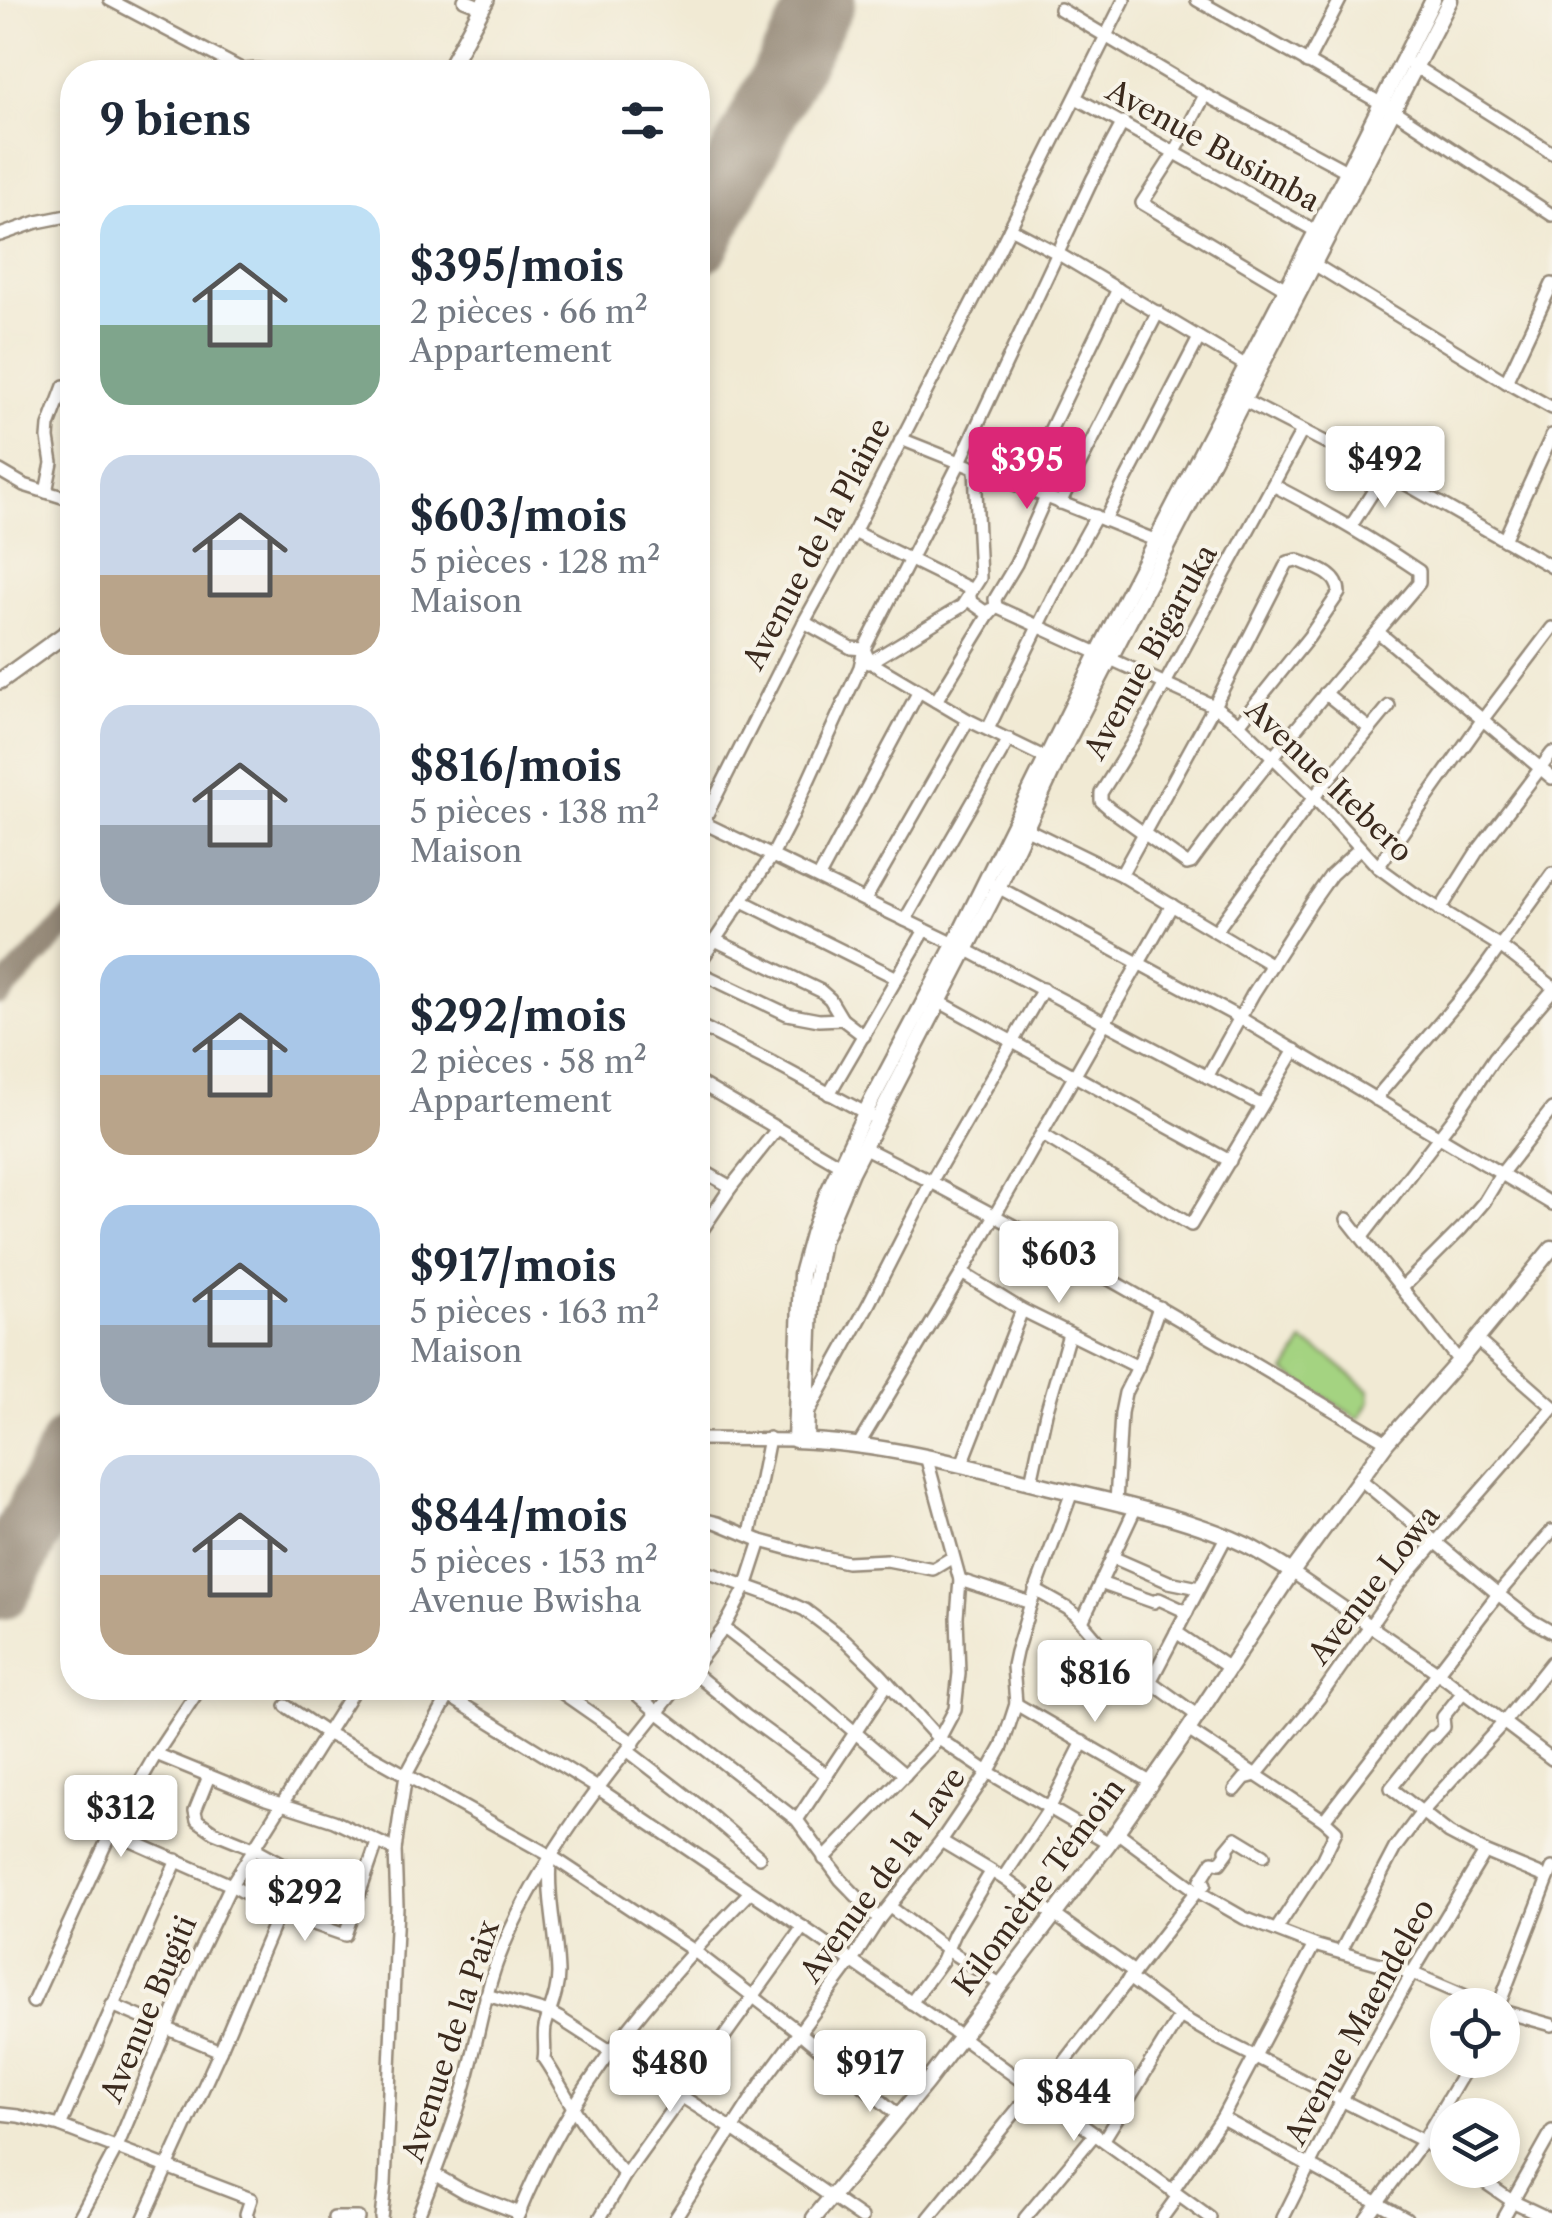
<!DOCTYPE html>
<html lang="fr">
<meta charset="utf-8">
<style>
:root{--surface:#fff;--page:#f2f2f3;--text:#1f2937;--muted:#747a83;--accent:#db2777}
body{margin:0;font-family:"Libre Caslon Text",serif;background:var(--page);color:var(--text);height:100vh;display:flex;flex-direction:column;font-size:38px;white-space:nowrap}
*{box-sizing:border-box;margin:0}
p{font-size:32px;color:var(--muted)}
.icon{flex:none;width:55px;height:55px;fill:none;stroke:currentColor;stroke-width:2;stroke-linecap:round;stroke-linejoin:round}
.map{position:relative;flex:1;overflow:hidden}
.sheet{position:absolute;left:60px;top:60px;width:650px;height:1640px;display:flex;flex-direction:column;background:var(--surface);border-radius:40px;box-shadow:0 5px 15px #0003}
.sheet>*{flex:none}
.fabs{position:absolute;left:1430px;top:1988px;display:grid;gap:20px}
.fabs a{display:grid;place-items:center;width:90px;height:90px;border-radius:50%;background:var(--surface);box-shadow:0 5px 15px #0003;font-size:50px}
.price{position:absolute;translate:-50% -85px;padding:0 22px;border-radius:10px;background:#fff;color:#222;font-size:32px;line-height:65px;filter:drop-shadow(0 2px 5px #0008)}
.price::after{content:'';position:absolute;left:50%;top:60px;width:30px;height:22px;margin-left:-15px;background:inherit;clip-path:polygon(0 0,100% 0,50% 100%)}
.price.current{background:var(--accent);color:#fff}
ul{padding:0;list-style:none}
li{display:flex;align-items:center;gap:30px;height:250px;padding:0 40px}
li span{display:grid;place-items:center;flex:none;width:280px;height:200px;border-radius:30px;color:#555}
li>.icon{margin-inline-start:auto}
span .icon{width:120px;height:120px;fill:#fffc;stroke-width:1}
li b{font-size:42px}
h2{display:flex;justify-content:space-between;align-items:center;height:120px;padding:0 40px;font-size:42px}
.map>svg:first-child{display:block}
.green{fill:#a4d381;stroke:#707e50;stroke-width:2.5}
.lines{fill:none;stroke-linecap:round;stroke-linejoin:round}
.taxiway{stroke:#968a79;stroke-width:25}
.runway{stroke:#968a79;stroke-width:65}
.minor-casing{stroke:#968a79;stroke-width:16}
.major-casing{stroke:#968a79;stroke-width:19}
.highway-casing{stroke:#968a79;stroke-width:20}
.minor{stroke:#fff;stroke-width:11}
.major{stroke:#fff;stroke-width:14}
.highway{stroke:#fff;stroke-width:15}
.labels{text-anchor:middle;stroke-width:8;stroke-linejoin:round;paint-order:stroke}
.street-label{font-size:30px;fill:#3b2a1e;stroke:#f7f3e8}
</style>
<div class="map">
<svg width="1552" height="2218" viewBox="0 0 1552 2218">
<rect width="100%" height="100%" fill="#f7f3e8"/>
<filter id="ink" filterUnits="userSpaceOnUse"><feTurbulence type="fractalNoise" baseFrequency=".01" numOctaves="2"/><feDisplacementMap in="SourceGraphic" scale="20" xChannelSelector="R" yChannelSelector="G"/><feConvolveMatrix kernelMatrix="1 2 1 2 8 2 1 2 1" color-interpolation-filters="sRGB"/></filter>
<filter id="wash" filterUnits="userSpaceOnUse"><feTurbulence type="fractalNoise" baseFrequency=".0048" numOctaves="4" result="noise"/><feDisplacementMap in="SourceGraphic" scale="40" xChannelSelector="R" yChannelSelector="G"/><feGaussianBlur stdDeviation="2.25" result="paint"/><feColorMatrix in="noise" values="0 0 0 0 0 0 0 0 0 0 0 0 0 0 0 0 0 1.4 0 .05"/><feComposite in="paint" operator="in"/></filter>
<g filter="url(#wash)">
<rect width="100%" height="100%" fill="#f1ead4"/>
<!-- green -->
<path class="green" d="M1303 1342 1329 1357 1369 1390 1370 1401 1359 1419 1285 1372Z"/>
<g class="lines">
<!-- taxiway -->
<path class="taxiway" d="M0 993 72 918"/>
<!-- runway -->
<g class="runway">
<path d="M698 242 823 0"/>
<path d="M0 1587 72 1447"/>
</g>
</g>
</g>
<g filter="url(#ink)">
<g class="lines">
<!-- minor casing -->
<g class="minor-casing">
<g id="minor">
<path d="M110 0 243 70 257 69 279 72"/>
<path d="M464 0 482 7"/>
<path d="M1124 0 999 250 854 532 804 622 705 818 708 825 965 949 1261 1105"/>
<path d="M1197 0 1393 110 1552 215"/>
<path d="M1060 9 1205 95 1354 175"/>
<path d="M1307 63 1340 0"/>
<path d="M1411 64 1552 153"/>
<path d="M1205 95 1175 152 1142 203 1293 293"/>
<path d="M1076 98 1321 234"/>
<path d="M1010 228 1057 253 1250 368"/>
<path d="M0 235 37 222 72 215"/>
<path d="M1309 261 1506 382 1552 408"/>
<path d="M1506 382 1552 284"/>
<path d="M1239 398 1399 480 1552 567"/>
<path d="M901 439 1162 543"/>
<path d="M0 471 24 485 72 500"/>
<path d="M1273 485C1323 511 1372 539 1419 571V583C1341 675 1262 766 1191 863L1187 864 1110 809 1101 801V793L1136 737 1302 431"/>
<path d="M1023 487 1118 289"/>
<path d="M46 492 52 463 48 438 49 426 64 386"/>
<path d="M1060 503 1158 312"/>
<path d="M1105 520 1199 338"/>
<path d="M1351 526 1385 473"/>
<path d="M854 532 968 588 971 602 985 612 996 607 1214 706 1239 724 1314 797 1378 867 1415 894 1500 946 1552 986"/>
<path d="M1504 540 1552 435"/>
<path d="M804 622 851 648 864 649 870 662 968 720 1054 762"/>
<path d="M1378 632 1552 778"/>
<path d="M868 663 962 606 980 578 975 469"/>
<path d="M1325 693 1370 729"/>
<path d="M936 701 988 616 996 607 995 599 1016 564 1046 497"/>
<path d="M988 729 1064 574 1096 516"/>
<path d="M1027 829 1121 875 1272 965"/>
<path d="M1378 867 1483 719 1552 628"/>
<path d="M1121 875 1214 706 1285 567 1288 562 1297 560C1313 567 1339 573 1339 593L1309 637 1239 724"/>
<path d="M819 877 919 691"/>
<path d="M994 885 1240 1018 1552 1204"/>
<path d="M865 900 968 720"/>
<path d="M742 901 897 978"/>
<path d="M1440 910 1476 853 1552 753"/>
<path d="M905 920 1009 739"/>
<path d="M1216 931 1314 797 1389 706"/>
<path d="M715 940 821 991 830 999 842 1019 864 1036"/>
<path d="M698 965 772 856 790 821 860 667 864 649 959 464 1093 178 1123 122"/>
<path d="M698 972 787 1014 819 1020 842 1019"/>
<path d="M938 1001 1230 1161"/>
<path d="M698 1025 773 1063 871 1116"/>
<path d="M1207 1077 1253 994 1312 902 1331 875 1360 848"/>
<path d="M698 1082 845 1168"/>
<path d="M829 1094 925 930"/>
<path d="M1375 1099 1472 985 1552 874"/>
<path d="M1043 1135 1191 1225 1295 1050"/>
<path d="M863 1147C1043 1237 1215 1340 1387 1442"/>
<path d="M698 1168 731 1187"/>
<path d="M1347 1219 1459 1361"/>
<path d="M698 1236 731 1187 777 1129"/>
<path d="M1362 1237 1458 1112 1495 1057 1552 991"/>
<path d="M962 1273 1022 1310 1138 1367"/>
<path d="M1402 1288 1461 1229 1484 1202 1501 1174 1552 1109"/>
<path d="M1477 1340 1552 1406"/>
<path d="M808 1413 868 1305 931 1182 1043 989"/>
<path d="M698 1439 795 1440"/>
<path d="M859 1444 962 1273 1172 905"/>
<path d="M962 1464 1022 1310"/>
<path d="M1360 1479 1498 1594 1531 1620 1552 1632"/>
<path d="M1031 1482 1046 1413 1069 1334"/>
<path d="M1116 1503 1121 1413 1125 1393 1138 1367 1159 1307"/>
<path d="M698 1518 718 1523 761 1541 809 1554 847 1562 887 1560 933 1569 953 1557"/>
<path d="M750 1535 769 1438"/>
<path d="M1112 1557 1169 1582 1199 1588"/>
<path d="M698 1569 774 1596 805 1610 846 1641 880 1674 939 1739 988 1772 1109 1843"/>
<path d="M1292 1572 1437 1672 1552 1759"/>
<path d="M960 1580 1031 1603"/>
<path d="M1100 1583 1154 1602 1159 1599 1187 1612"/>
<path d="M1035 1590 1067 1608 1076 1615 1104 1648 1198 1716"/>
<path d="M1082 1622 1135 1509"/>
<path d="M724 1628 816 1699 905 1775"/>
<path d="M1176 1632 1229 1668"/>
<path d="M698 1662 724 1628 746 1587 761 1541"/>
<path d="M698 1676 746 1716 827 1775"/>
<path d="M1150 1682 1226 1537"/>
<path d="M428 1688 449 1696 599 1789 778 1910 961 2037 1210 2218"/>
<path d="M555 1688 634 1743"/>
<path d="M629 1688 657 1712 797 1820 841 1880 879 1919"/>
<path d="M1463 1692 1443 1717 1444 1727 1435 1737H1432L1391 1788 1449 1833 1485 1852 1548 1878"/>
<path d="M1016 1704 1152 1783"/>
<path d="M286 1706 326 1733 363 1751 551 1856 693 1950 799 2032 898 2115"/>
<path d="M1188 1730 1324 1820 1498 1594 1552 1531"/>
<path d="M628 1751 702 1808 759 1857"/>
<path d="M156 1754 200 1688"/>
<path d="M209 1776 195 1811 197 1820 214 1832 256 1849 309 1878"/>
<path d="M1235 1790 1245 1778 1256 1775 1319 1698 1398 1586 1552 1409"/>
<path d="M797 1820 888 1683"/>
<path d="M111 1832 156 1754 266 1799 334 1821 395 1850"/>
<path d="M1117 1832 1197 1891 1244 1918 1314 1945 1412 1973 1487 2005"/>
<path d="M941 1841 1003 1878 1134 1972"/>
<path d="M824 1859 939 1739 955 1709 959 1673 957 1617 960 1580 926 1456"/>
<path d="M550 1861C547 1898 557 1935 558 1973 558 1993 550 2008 545 2027 543 2037 546 2048 544 2059 555 2075 564 2093 574 2109 589 2132 606 2154 625 2175"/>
<path d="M1003 1878 1049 1809 1083 1742"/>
<path d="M890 1907 946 1949 1000 1984"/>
<path d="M1276 1930 1323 1858 1336 1831 1324 1820"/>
<path d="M1341 1951 1395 1848 1422 1812 1504 1722 1552 1662"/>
<path d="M1129 1978 1180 2016 1218 2038 1423 2141 1448 2157"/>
<path d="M486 1995 550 2013 559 2018 731 2128 862 2218"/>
<path d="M33 2002 111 1832 231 1885 279 1912 345 1935 377 1843"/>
<path d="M911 2003 942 1961 954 1933 991 1872"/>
<path d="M112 2005 220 2051"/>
<path d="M1499 2005 1552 1868"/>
<path d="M1502 2011 1552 2025"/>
<path d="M1040 2094 1197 1891 1205 1884 1201 1880 1213 1861 1220 1863 1228 1852 1226 1850 1236 1838 1264 1855"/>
<path d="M0 2114 18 2116 60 2126 251 2199 246 2214 248 2218"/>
<path d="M1222 2118 1406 2218"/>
<path d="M60 2126 177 1860"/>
<path d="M1104 2139 1180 2016"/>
<path d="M1467 2170 1512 2201 1548 2218"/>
<path d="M434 2174 465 2192 519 2213"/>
<path d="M1172 2192 1222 2118 1314 1945"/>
<path d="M79 2218 117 2147 193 1965 231 1885 355 1688"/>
<path d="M144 2218 220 2051 279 1912"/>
<path d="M334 2218H358"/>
<path d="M381 2218 385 2184 397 1906 395 1850 400 1814 406 1775 453 1688"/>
<path d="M417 2218C433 2178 449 2137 462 2096 476 2052 481 2005 497 1962 535 1862 610 1770 677 1688"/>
<path d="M517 2218C567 2091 656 1988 750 1892"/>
<path d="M600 2218 625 2175 803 1927"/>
<path d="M675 2218 763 2081 852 1961 879 1919 941 1841 988 1772 1002 1747 1016 1704 1013 1666 1016 1652 1031 1603 1072 1492"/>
<path d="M929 2218 1034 2089"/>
<path d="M1025 2218 1095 2134"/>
<path d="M1162 2218 1178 2196"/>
<path d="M1283 2218 1342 2100 1412 1973 1485 1852"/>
<path d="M1366 2218 1423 2141 1471 2060"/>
<path d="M1503 2218 1552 2131"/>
</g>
</g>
<!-- major casing -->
<g class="major-casing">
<g id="major">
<path d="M806 1440 811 1303 822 1241 851 1172 998 888 1056 763 1450 0"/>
<path d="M1292 1572C1277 1563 1262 1553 1246 1545 1186 1516 1107 1501 1042 1485 960 1464 880 1443 795 1440L801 1274 812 1234 827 1194 865 1113 954 945 1120 609 1347 172 1433 0"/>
<path d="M814 2218 926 2083 1109 1843 1188 1730 1292 1572 1387 1442 1459 1361 1552 1248"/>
</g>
</g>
<!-- highway casing -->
<g class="highway-casing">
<g id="highway">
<path d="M447 72 486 0"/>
<path d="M0 681 72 629"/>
</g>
</g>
<!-- minor -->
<use href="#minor" class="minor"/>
<!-- major -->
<use href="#major" class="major"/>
<!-- highway -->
<use href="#highway" class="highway"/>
</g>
</g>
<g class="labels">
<!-- street labels -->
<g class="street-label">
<text transform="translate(1213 146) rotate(29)" y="10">Avenue Busimba</text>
<text transform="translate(817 544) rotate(-62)" y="10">Avenue de la Plaine</text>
<text transform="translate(1151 652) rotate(-61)" y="10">Avenue Bigaruka</text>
<text transform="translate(1329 781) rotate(44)" y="10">Avenue Itebero</text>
<text transform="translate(1374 1585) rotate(-52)" y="10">Avenue Lowa</text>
<text transform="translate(883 1875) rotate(-54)" y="10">Avenue de la Lave</text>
<text transform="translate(1039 1887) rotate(-53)" y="10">Kilomètre Témoin</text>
<text transform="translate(149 2009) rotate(-67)" y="10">Avenue Bugiti</text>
<text transform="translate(1360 2022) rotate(-61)" y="10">Avenue Maendeleo</text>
<text transform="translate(451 2041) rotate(-72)" y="10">Avenue de la Paix</text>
</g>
</g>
</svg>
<div class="fabs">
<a><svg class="icon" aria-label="locate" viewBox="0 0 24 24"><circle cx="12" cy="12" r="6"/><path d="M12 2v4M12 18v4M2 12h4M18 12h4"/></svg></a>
<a><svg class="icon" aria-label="layers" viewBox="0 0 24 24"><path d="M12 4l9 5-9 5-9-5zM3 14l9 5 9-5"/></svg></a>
</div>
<b class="price" style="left:1385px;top:511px">$492</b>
<b class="price current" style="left:1027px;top:512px">$395</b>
<b class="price" style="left:1059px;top:1306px">$603</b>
<b class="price" style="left:1095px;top:1725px">$816</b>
<b class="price" style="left:121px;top:1860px">$312</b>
<b class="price" style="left:305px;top:1944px">$292</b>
<b class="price" style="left:670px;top:2115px">$480</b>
<b class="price" style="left:870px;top:2115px">$917</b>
<b class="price" style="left:1074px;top:2144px">$844</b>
<section class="sheet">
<h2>9 biens<svg class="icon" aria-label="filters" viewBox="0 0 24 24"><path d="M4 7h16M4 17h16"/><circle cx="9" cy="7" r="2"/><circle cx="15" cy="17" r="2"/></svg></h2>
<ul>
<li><span style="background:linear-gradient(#bfe0f5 60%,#7fa58c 0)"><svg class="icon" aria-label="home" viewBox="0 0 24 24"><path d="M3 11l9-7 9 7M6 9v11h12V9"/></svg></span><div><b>$395/mois</b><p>2 pièces · 66 m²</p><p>Appartement</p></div></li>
<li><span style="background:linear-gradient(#c9d6e8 60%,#b9a48a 0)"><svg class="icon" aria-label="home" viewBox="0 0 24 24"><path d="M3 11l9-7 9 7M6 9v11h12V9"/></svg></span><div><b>$603/mois</b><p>5 pièces · 128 m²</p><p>Maison</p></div></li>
<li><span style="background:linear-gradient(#c9d6e8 60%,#9aa5b1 0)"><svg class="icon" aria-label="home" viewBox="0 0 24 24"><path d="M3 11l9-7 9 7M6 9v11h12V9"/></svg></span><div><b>$816/mois</b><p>5 pièces · 138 m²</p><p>Maison</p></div></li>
<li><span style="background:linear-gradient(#a9c7e8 60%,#b9a48a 0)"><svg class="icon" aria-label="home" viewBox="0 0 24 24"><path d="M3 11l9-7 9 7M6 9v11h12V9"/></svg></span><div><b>$292/mois</b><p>2 pièces · 58 m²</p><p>Appartement</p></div></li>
<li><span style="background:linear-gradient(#a9c7e8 60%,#9aa5b1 0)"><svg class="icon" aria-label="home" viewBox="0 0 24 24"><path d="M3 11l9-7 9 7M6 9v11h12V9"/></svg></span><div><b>$917/mois</b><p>5 pièces · 163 m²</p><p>Maison</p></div></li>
<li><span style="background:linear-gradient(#c9d6e8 60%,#b9a48a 0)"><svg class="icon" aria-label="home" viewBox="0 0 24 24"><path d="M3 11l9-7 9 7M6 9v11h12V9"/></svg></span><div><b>$844/mois</b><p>5 pièces · 153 m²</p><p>Avenue Bwisha</p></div></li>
</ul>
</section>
</div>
